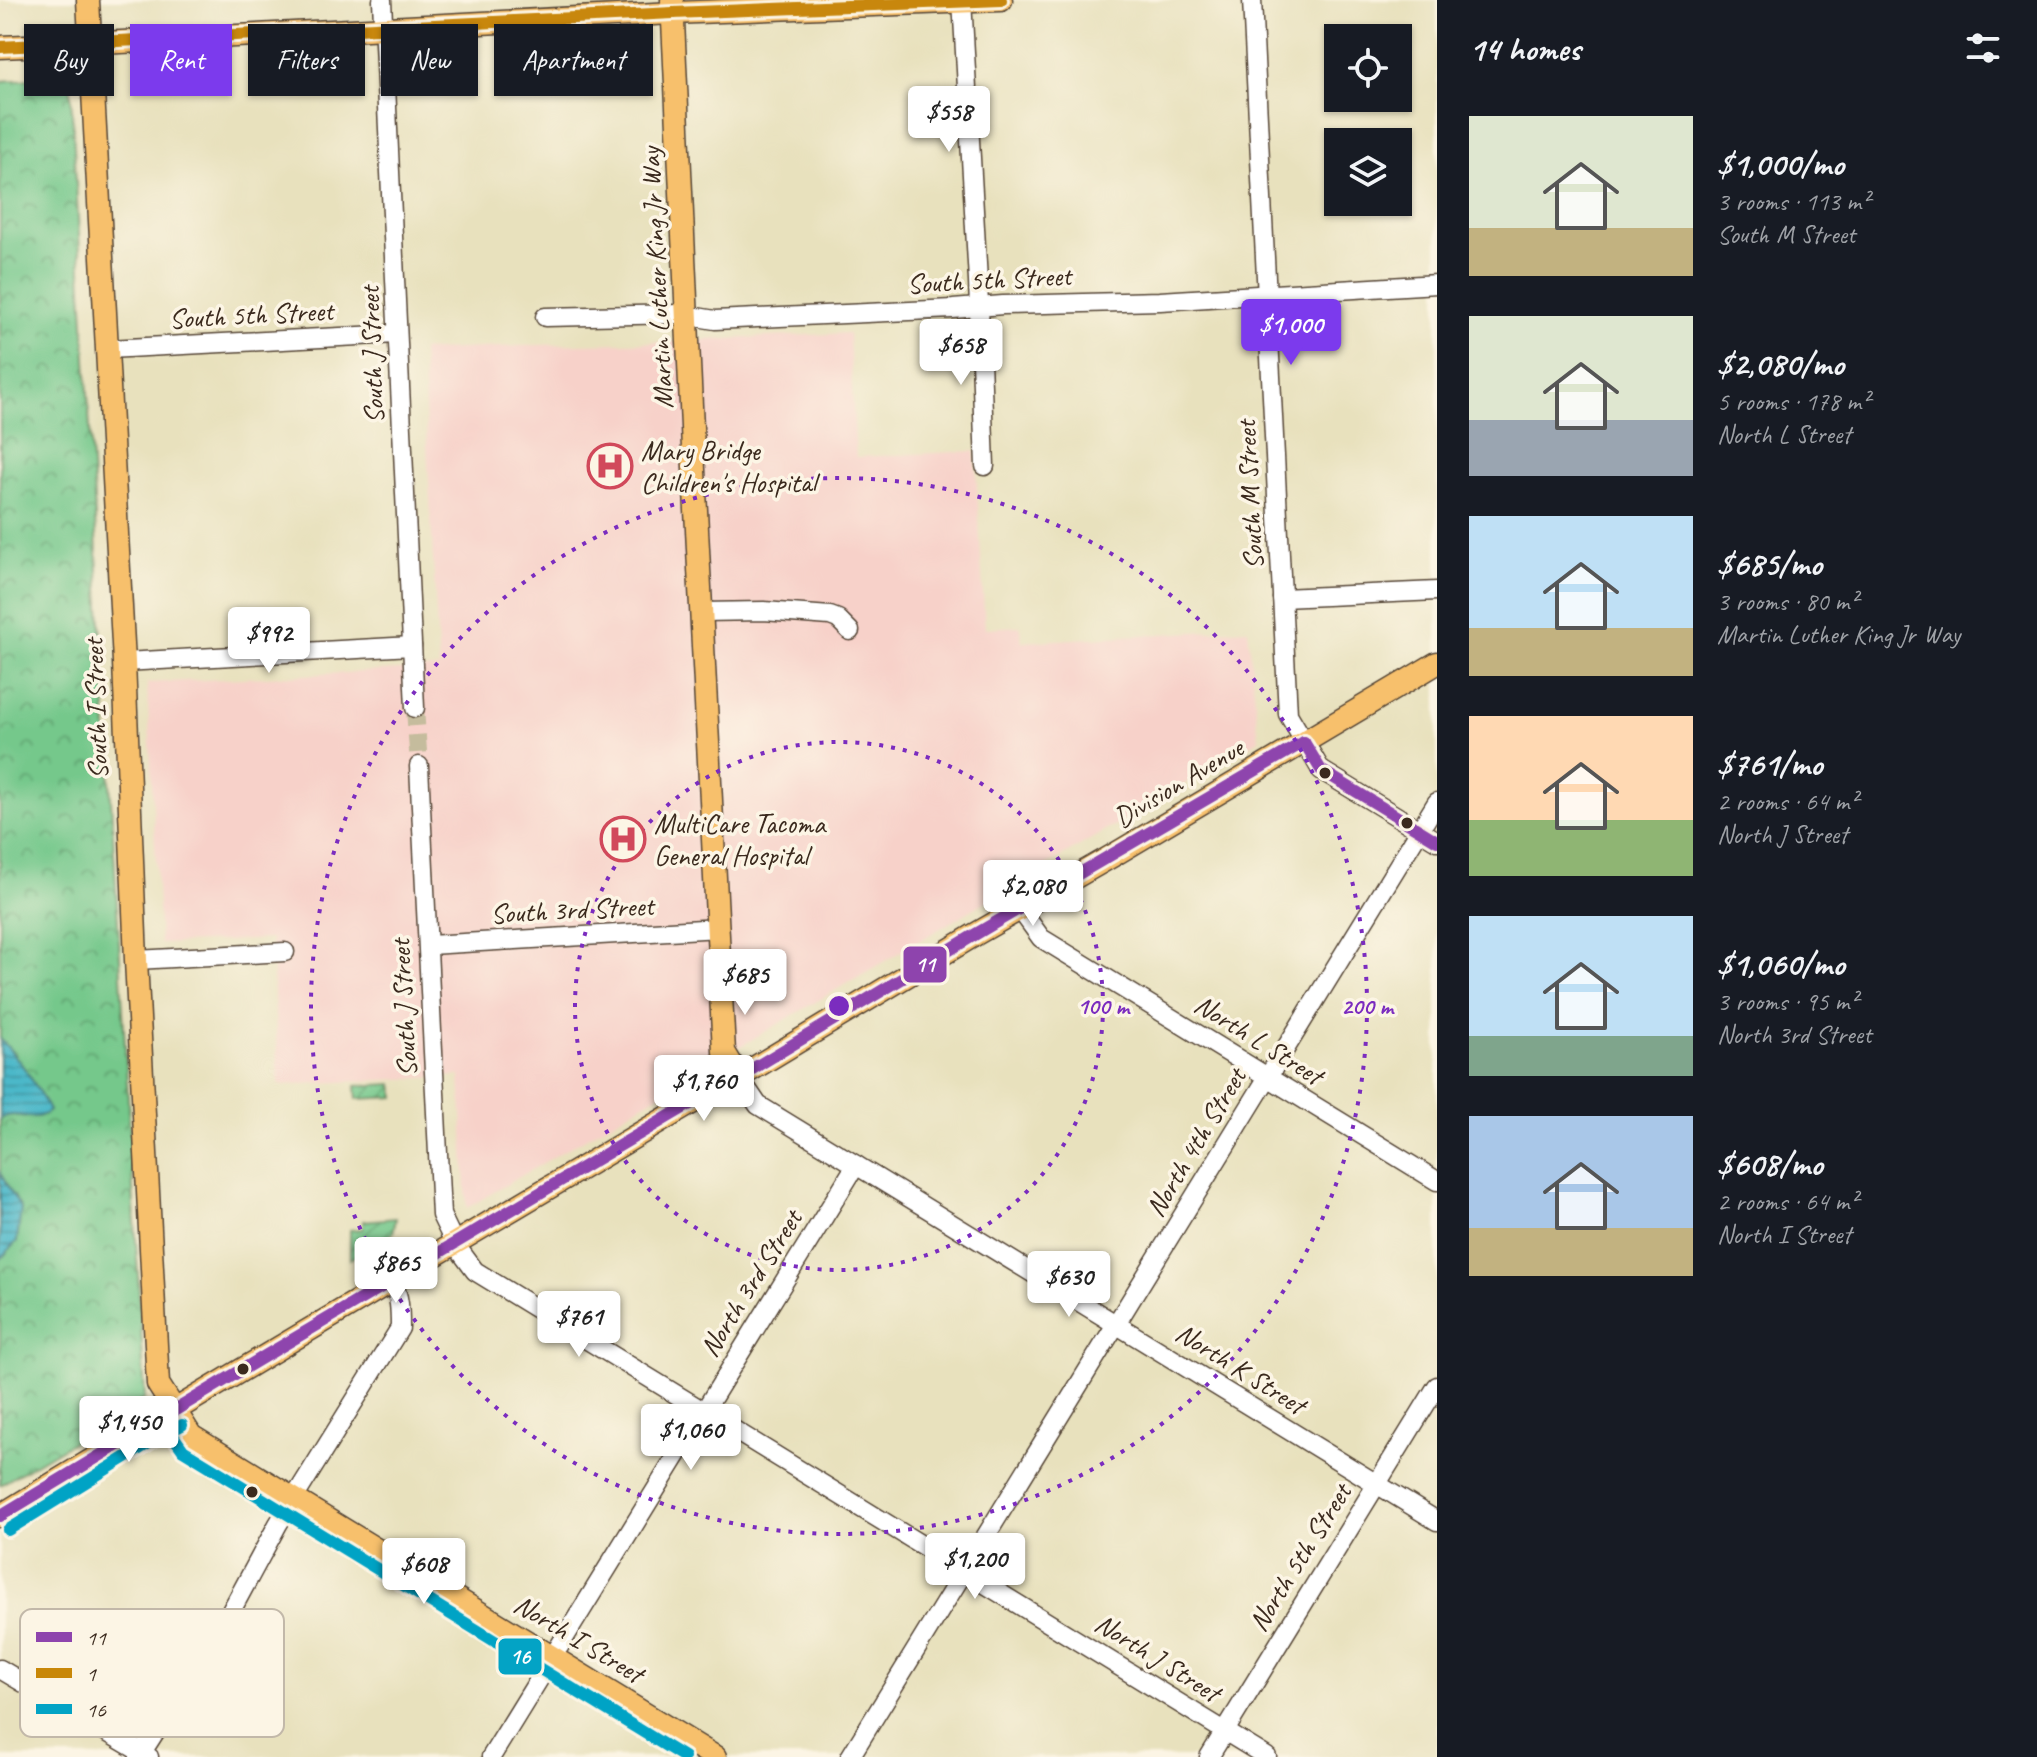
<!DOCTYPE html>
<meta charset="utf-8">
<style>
:root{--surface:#171b24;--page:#242831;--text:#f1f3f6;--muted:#9ea1a6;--accent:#7c3aed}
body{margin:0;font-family:Caveat,sans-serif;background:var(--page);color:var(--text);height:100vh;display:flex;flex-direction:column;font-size:30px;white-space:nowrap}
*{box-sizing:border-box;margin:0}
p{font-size:26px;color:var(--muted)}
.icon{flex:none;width:44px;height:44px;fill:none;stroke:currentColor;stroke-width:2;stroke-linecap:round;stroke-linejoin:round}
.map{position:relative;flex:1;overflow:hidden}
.details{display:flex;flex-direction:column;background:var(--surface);width:600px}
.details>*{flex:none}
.top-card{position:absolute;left:24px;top:24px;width:760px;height:72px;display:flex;gap:16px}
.tools{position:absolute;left:1324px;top:24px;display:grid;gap:16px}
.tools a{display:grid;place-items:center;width:88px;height:88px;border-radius:0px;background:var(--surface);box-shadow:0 2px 6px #0004;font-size:40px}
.price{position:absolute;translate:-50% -68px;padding:0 18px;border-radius:8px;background:#fff;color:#222;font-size:26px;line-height:52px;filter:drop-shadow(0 2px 4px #0008)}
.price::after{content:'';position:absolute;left:50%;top:48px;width:24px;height:18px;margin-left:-12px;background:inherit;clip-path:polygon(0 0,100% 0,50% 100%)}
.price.selected{background:var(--accent);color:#fff}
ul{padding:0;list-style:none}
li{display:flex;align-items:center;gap:24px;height:200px;padding:0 32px}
li span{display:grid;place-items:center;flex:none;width:224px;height:160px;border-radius:0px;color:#555}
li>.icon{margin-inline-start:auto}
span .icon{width:96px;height:96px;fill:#fffc;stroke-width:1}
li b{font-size:34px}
h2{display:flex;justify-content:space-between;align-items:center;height:96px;padding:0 32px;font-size:34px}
.pill{padding:0 28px;border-radius:0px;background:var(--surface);box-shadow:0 2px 6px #0004;font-size:28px;line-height:72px}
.pill.selected{background:var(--accent);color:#fff}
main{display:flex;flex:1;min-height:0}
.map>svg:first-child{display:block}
.built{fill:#f7d1c9}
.park{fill:url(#park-crowns);stroke:#587954;stroke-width:2}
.garden{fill:url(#garden-furrows);stroke:#587954;stroke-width:2}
.water{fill:url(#water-rules);stroke:#447174;stroke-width:2}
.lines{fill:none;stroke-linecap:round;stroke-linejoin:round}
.minor-tunnel{stroke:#c5bc9d;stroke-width:18;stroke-dasharray:18 9;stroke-linecap:butt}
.minor-casing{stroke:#554536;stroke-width:21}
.major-casing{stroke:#554536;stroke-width:25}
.minor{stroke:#fff;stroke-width:18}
.major{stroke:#f7c06c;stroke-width:22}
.bus-1-casing{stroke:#fcf5e5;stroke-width:18}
.bus-2-casing{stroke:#fcf5e5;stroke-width:18}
.bus-3-casing{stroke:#fcf5e5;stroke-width:18}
.bus-1{stroke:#8e44ad;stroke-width:12}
.bus-2{stroke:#c88708;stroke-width:12}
.bus-3{stroke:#03a3c5;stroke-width:12}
.ring{fill:none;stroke:#7b2cbf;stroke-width:4;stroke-dasharray:4 8}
.bus-dot{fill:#3b2a1e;stroke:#fcf5e5;stroke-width:3}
.labels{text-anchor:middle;stroke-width:7;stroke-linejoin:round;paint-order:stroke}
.street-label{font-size:28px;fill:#3b2a1e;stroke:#fcf5e5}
.poi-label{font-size:28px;fill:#3b2a1e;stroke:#fcf5e5;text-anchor:start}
.key{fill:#fcf5e5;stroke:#c2b8a9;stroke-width:2}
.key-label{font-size:22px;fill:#3b2a1e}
.centre{fill:#7b2cbf;stroke:#fcf5e5;stroke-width:4}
.ring-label{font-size:24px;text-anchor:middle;font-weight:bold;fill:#7b2cbf;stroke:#fcf5e5;stroke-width:7;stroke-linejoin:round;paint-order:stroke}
.line-badge{stroke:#fcf5e5;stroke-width:3}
.badge-label{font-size:22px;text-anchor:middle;font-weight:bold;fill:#fff}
</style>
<main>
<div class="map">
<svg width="1437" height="1757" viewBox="0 0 1437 1757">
<defs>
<pattern id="park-crowns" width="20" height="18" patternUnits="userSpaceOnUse" patternTransform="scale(2)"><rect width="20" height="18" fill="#75c88b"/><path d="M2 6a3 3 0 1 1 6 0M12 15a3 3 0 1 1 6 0" fill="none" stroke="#61a371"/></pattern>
<pattern id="garden-furrows" width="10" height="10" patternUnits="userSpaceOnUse" patternTransform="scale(2)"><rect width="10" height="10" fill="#75c88b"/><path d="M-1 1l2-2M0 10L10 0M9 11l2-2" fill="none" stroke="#61a371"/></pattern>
<pattern id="water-rules" width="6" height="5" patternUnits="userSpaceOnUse" patternTransform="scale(2)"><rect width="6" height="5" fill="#4cb8c9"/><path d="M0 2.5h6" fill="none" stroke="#4096a3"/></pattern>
</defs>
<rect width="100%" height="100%" fill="#fcf5e5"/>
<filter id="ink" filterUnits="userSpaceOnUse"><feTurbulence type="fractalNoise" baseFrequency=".0125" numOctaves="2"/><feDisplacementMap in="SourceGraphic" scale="16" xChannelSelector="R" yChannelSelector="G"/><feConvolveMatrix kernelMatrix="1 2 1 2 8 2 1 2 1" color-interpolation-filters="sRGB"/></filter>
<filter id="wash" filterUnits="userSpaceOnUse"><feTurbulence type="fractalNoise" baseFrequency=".006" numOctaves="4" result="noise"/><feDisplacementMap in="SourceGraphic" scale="32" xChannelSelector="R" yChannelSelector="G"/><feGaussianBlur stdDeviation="1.8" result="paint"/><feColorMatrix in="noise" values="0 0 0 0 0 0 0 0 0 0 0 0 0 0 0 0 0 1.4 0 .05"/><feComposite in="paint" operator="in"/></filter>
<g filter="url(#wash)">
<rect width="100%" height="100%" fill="#e8e1bd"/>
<!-- built -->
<path class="built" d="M849 333 856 457 975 451 985 628 1020 626 1022 642 1248 629 1259 740 467 1208 460 1076 279 1085 271 939 160 944 147 683 439 668 422 351 540 345 667 342Z"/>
<!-- park -->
<path class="park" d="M70 77 145 1399 0 1485V81Z"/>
<!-- garden -->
<g class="garden">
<path d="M393 1084 395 1097 357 1099 356 1086Z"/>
<path d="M396 1218 393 1233 350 1259V1230L363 1229V1221Z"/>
</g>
<!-- water -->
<g class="water">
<path d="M0 1039C21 1060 36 1084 49 1111 31 1126 18 1108 0 1119Z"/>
<path d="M0 1173 21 1209 17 1241 0 1260Z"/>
</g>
</g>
<g filter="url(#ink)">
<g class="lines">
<!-- minor-tunnel -->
<path class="minor-tunnel" d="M415 708 419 766"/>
<!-- minor casing -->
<g class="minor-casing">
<g id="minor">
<path d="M382 0 415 708"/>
<path d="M962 0 978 281 985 466"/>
<path d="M1252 0 1288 714 1321 770 1437 841"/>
<path d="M545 317 679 314 715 320 953 309 1003 305 1160 301 1437 284"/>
<path d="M108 349 397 334"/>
<path d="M1282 598 1437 591"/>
<path d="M702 612 764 611 830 616 838 619 850 631"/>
<path d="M124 662 412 646"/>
<path d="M419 766 441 1215 455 1244 475 1271 1267 1757"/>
<path d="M1020 909 1041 938 1437 1181"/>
<path d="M429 945 719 928"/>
<path d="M136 960 285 952"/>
<path d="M739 1077 758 1105 1437 1521"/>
<path d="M0 1669 149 1757"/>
<path d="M139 1757 223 1626 278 1524 400 1328C400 1311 400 1296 392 1281"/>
<path d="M491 1757 856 1165"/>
<path d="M850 1757 1437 802"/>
<path d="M1209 1757 1437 1386"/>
</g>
</g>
<!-- major casing -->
<g class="major-casing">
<g id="major">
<path d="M88 0 124 662 136 960 158 1384 191 1436 715 1757"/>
<path d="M672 0 695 491 724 1052 739 1077"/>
<path d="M0 47 121 42 673 13 1001 0"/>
<path d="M0 1516C235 1372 473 1233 710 1092L739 1077 976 934 1112 856 1437 663"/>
</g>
</g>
<!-- minor -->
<use href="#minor" class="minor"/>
<!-- major -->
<use href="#major" class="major"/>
<!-- bus-1 casing -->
<g class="bus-1-casing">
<g id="bus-1">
<path d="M1304 742 1321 770 1437 841"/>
<path d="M0 1516 265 1356 710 1092 739 1077 976 934 1304 742"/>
</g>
</g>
<!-- bus-2 casing -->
<g class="bus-2-casing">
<path id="bus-2" d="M0 47 673 13 1001 0"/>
</g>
<!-- bus-3 casing -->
<g class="bus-3-casing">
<g id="bus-3">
<path d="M162 1420 183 1450 684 1757"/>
<path d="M8 1530 157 1438 182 1425"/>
</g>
</g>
<!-- bus-1 -->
<use href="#bus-1" class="bus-1"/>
<!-- bus-2 -->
<use href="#bus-2" class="bus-2"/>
<!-- bus-3 -->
<use href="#bus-3" class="bus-3"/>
</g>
</g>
<!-- distance rings -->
<g class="ring">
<circle cx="839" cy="1006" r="264"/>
<circle cx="839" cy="1006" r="528"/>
</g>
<!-- icons -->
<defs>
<g id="hospital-ring" transform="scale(2.3)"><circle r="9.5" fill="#fcf5e5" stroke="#d1495b" stroke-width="1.5"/><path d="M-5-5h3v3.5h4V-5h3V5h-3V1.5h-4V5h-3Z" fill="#d1495b"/></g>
</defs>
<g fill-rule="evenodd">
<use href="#hospital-ring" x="610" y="466"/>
<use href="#hospital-ring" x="623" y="839"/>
</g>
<!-- markers -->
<g class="bus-dot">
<circle cx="1325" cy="773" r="7"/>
<circle cx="1407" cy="823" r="7"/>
<circle cx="243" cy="1369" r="7"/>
<circle cx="252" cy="1492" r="7"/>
</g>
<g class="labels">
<!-- street labels -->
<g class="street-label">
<text transform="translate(656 278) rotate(-93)" y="10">Martin Luther King Jr Way</text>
<text transform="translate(989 279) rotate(-3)" y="10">South 5th Street</text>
<text transform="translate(251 314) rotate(-3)" y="10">South 5th Street</text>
<text transform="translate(371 355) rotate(-92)" y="10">South J Street</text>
<text transform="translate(1249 495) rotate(-93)" y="10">South M Street</text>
<text transform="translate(95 709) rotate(-92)" y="10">South I Street</text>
<text transform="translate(1178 782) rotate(-31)" y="10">Division Avenue</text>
<text transform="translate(572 909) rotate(-3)" y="10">South 3rd Street</text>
<text transform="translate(403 1008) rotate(-93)" y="10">South J Street</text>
<text transform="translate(1259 1039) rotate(32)" y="10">North L Street</text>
<text transform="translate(1195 1142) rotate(-59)" y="10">North 4th Street</text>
<text transform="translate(750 1283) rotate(-58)" y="10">North 3rd Street</text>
<text transform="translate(1241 1368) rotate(32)" y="10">North K Street</text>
<text transform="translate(1299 1557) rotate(-58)" y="10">North 5th Street</text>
<text transform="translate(579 1638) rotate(31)" y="10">North I Street</text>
<text transform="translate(1158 1657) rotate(32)" y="10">North J Street</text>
</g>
<!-- poi labels -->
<g class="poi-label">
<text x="641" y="460">Mary Bridge<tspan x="641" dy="32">Children's Hospital</tspan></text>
<text x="654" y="833">MultiCare Tacoma<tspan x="654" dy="32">General Hospital</tspan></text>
</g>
</g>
<!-- legend -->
<rect x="20" y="1609" width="264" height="128" rx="12" class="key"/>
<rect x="36" y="1632" width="36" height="10" fill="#8e44ad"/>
<rect x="36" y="1668" width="36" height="10" fill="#c88708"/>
<rect x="36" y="1704" width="36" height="10" fill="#03a3c5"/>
<g class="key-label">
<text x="86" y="1645">11</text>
<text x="86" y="1681">1</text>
<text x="86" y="1717">16</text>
</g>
<circle cx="839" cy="1006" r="12" class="centre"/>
<g class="ring-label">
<text x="1103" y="1014">100 m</text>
<text x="1367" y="1014">200 m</text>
</g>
<g class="line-badge">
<rect x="902" y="945" width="46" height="39" rx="8" fill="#8e44ad"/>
<rect x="497" y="1637" width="46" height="39" rx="8" fill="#03a3c5"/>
</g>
<g class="badge-label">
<text x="925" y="972">11</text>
<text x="520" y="1664">16</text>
</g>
</svg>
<div class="tools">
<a><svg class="icon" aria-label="locate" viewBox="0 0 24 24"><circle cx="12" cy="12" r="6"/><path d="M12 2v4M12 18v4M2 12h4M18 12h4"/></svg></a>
<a><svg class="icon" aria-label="layers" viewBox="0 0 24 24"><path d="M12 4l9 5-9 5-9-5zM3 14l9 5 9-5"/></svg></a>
</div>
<b class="price" style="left:949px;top:154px">$558</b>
<b class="price selected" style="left:1291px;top:367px">$1,000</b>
<b class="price" style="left:961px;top:387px">$658</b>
<b class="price" style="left:269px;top:675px">$992</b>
<b class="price" style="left:1033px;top:928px">$2,080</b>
<b class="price" style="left:745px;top:1017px">$685</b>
<b class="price" style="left:704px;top:1123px">$1,760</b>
<b class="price" style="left:396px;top:1305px">$865</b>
<b class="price" style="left:1069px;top:1319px">$630</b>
<b class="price" style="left:579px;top:1359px">$761</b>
<b class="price" style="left:129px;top:1464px">$1,450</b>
<b class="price" style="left:691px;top:1472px">$1,060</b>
<b class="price" style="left:975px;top:1601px">$1,200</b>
<b class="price" style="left:424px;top:1606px">$608</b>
<div class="top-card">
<a class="pill">Buy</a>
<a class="pill selected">Rent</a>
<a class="pill">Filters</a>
<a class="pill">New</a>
<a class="pill">Apartment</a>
</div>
</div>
<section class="details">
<h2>14 homes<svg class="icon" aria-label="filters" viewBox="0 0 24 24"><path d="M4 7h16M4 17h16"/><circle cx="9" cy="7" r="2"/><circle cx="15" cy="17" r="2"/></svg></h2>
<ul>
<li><span style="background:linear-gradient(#dfe7d0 70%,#c2b280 0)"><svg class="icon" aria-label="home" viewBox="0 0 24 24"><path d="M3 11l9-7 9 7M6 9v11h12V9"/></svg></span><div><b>$1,000/mo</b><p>3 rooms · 113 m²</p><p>South M Street</p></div></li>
<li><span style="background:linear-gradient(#dfe7d0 65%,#9aa5b1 0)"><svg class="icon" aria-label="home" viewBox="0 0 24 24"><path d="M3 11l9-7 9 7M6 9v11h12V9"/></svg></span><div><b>$2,080/mo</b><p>5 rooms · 178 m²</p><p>North L Street</p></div></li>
<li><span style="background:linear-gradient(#bfe0f5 70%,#c2b280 0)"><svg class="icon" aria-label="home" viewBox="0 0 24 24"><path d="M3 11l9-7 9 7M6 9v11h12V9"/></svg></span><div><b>$685/mo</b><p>3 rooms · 80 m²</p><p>Martin Luther King Jr Way</p></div></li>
<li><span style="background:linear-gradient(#ffd9b3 65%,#8fb573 0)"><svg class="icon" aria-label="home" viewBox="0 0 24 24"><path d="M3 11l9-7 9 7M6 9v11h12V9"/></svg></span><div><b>$761/mo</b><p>2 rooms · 64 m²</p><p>North J Street</p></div></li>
<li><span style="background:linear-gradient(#bfe0f5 75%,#7fa58c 0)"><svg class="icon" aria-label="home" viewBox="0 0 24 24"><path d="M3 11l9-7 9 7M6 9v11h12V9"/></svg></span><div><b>$1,060/mo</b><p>3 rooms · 95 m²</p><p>North 3rd Street</p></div></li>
<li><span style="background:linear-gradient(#a9c7e8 70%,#c2b280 0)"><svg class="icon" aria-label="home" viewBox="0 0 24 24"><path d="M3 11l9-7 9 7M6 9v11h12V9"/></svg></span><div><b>$608/mo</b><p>2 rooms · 64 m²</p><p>North I Street</p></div></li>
</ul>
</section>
</main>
